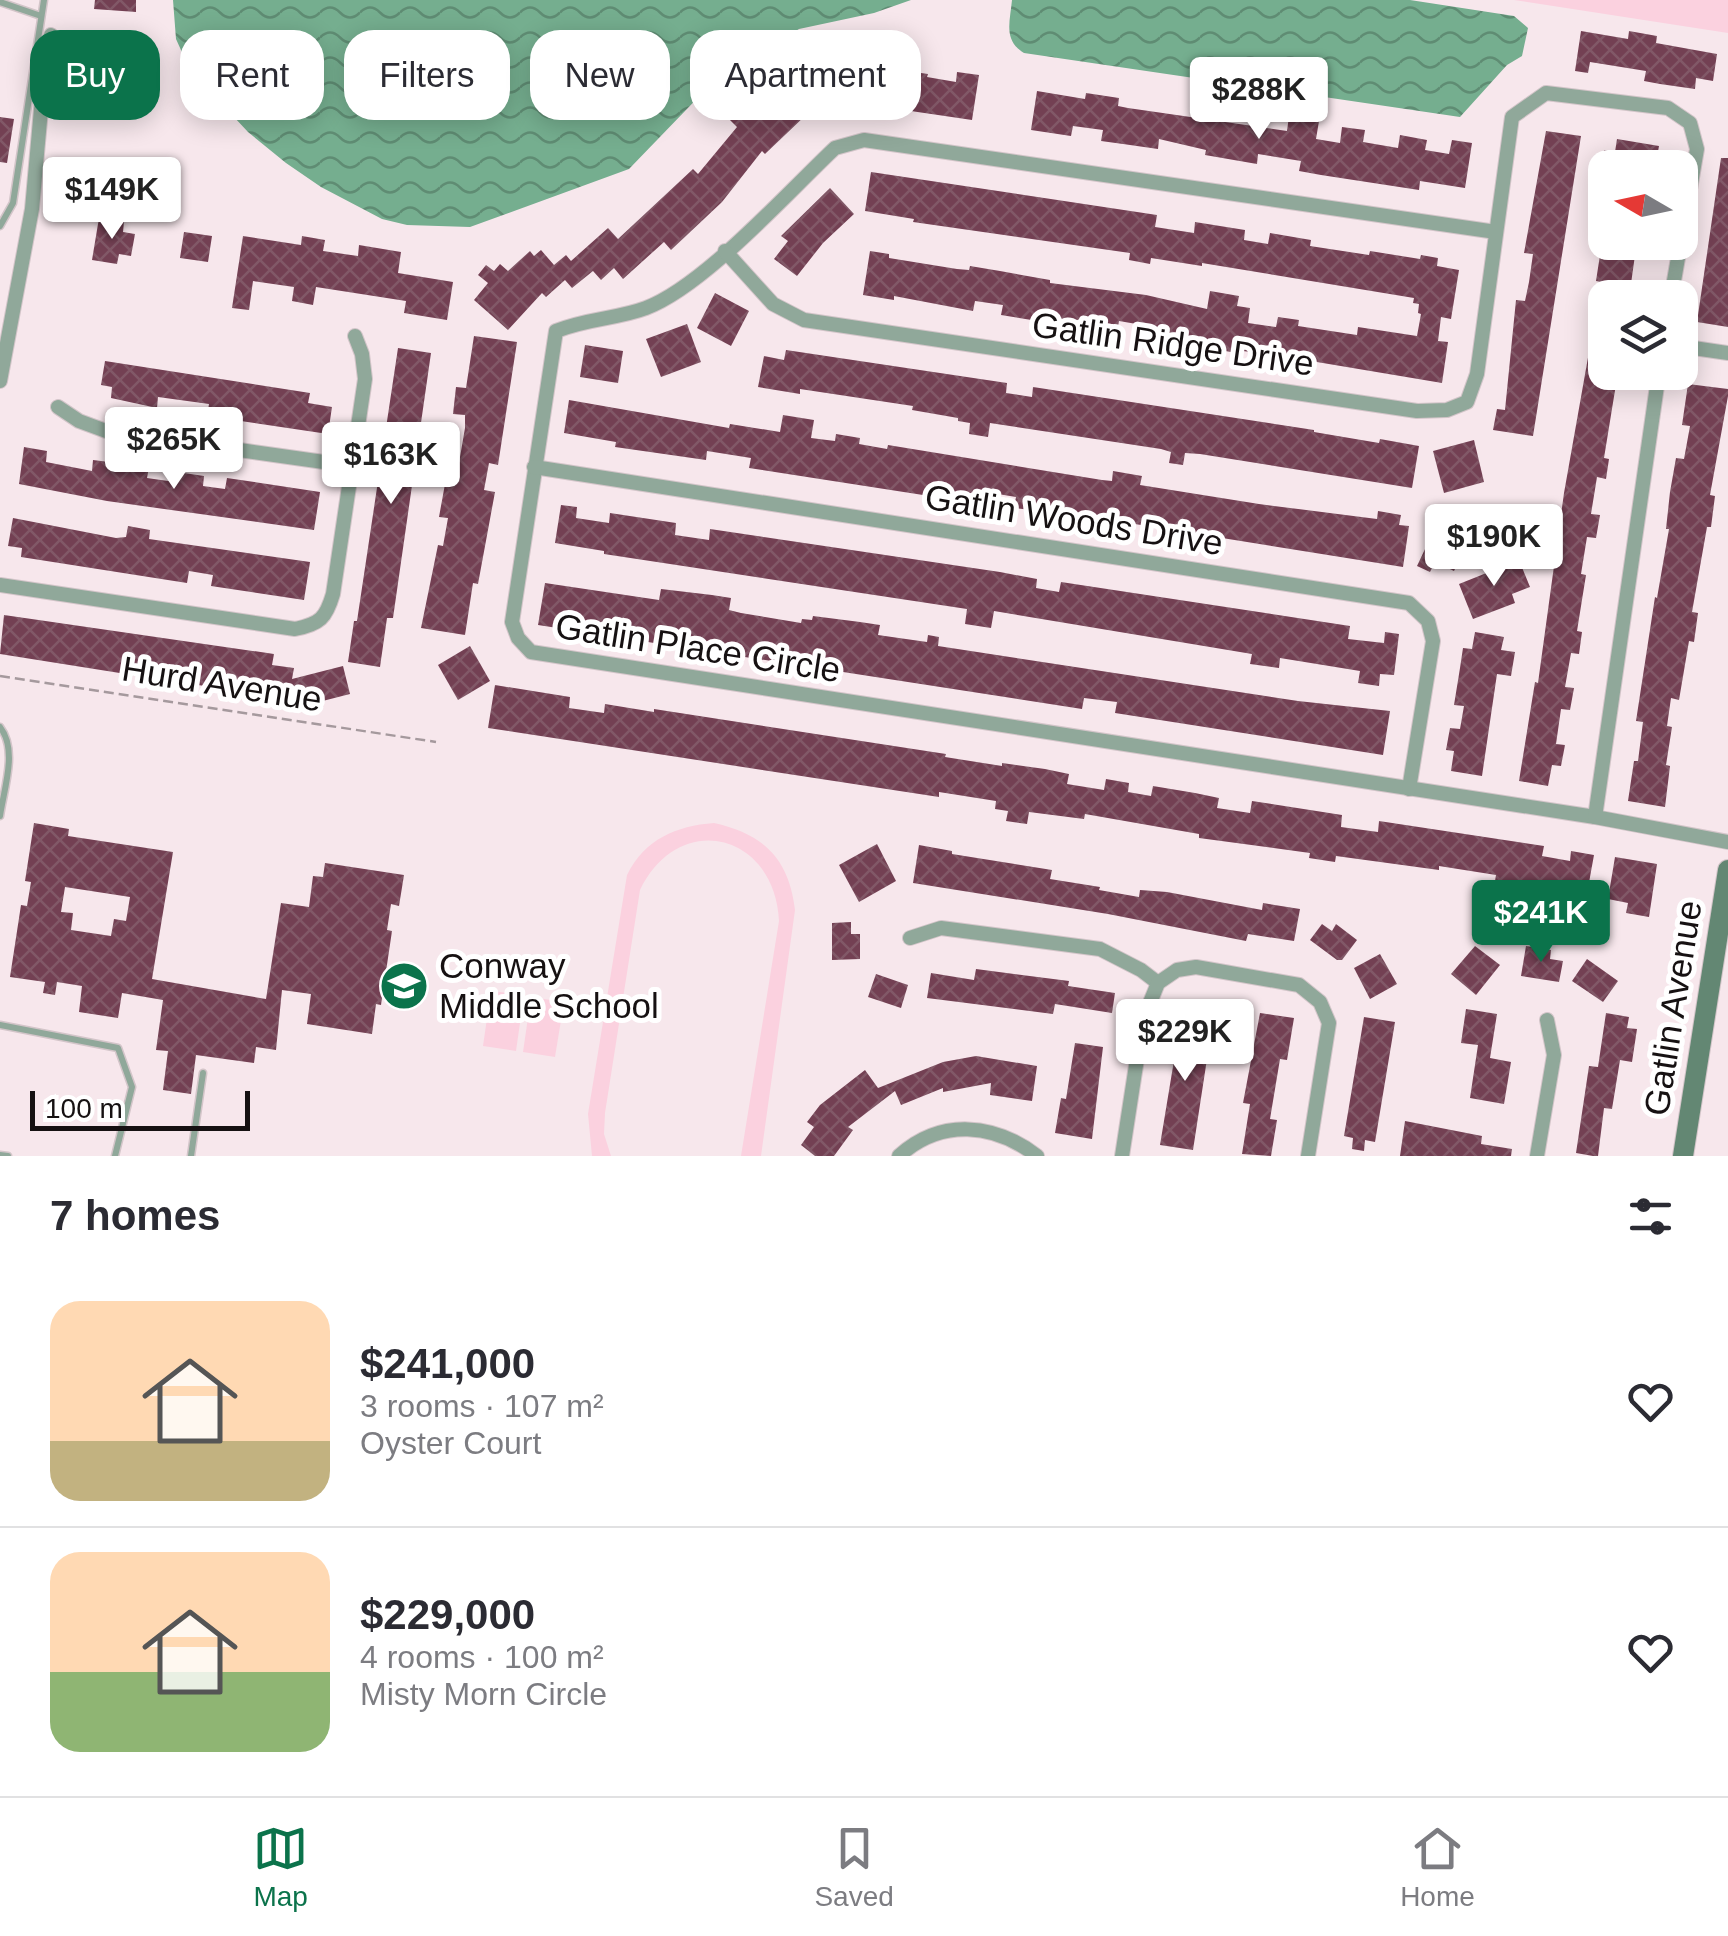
<!DOCTYPE html>
<meta charset="utf-8">
<style>
:root{--surface:#fff;--page:#f2f2f3;--text:#2b2b33;--muted:#7c7c81;--line:#e1e1e2;--accent:#0b734b}
body{margin:0;font-family:Helvetica,sans-serif;background:var(--page);color:var(--text);height:100vh;display:flex;flex-direction:column;font-size:38px;white-space:nowrap}
*{box-sizing:border-box;margin:0}
p{font-size:32px;color:var(--muted)}
.icon{flex:none;width:55px;height:55px;fill:none;stroke:currentColor;stroke-width:2;stroke-linecap:round;stroke-linejoin:round}
.map{position:relative;height:1156px;overflow:hidden}
.drawer{display:flex;flex-direction:column;background:var(--surface);flex:1}
.drawer>*{flex:none}
.top-card{position:absolute;left:30px;top:30px;width:1000px;height:90px;display:flex;gap:20px}
.needle{width:65px;rotate:279deg}
.buttons{position:absolute;left:1588px;top:150px;display:grid;gap:20px}
.buttons a{display:grid;place-items:center;width:110px;height:110px;border-radius:20px;background:var(--surface);box-shadow:0 5px 25px #0003;font-size:50px}
.scale{position:absolute;left:30px;bottom:25px;width:220px;box-sizing:border-box;padding-left:10px;border:5px solid #161112;border-top:0;font-size:28px;line-height:35px;white-space:nowrap;color:#161112;-webkit-text-stroke:8px #fff;paint-order:stroke}
.price{position:absolute;translate:-50% -85px;padding:0 22px;border-radius:10px;background:#fff;color:#222;font-size:32px;line-height:65px;filter:drop-shadow(0 2px 5px #0008)}
.price::after{content:'';position:absolute;left:50%;top:60px;width:30px;height:22px;margin-left:-15px;background:inherit;clip-path:polygon(0 0,100% 0,50% 100%)}
.price.selected{background:var(--accent);color:#fff}
ul{padding:0;list-style:none}
li{display:flex;align-items:center;gap:30px;height:250px;padding:0 50px}
li+li{border-top:2px solid var(--line)}
li span{display:grid;place-items:center;flex:none;width:280px;height:200px;border-radius:30px;color:#555}
li>.icon{margin-inline-start:auto}
span .icon{width:120px;height:120px;fill:#fffc;stroke-width:1}
li b{font-size:42px}
h2{display:flex;justify-content:space-between;align-items:center;height:120px;padding:0 50px;font-size:42px}
.tag{padding:0 35px;border-radius:30px;background:var(--surface);box-shadow:0 5px 25px #0003;font-size:35px;line-height:90px}
.tag.selected{background:var(--accent);color:#fff}
.tabs{display:flex;justify-content:space-around;align-items:center;height:140px;border-top:2px solid var(--line);background:var(--surface);font-size:28px;color:var(--muted)}
.tabs a{display:grid;justify-items:center;gap:5px}
.tabs .selected{color:var(--accent)}
.map>svg:first-child{display:block}
.green{fill:#fbd1df}
.water{fill:url(#water-waves)}
.building{fill:url(#building-cross-hatch);fill-rule:evenodd}
.lines{fill:none;stroke-linecap:round;stroke-linejoin:round}
.lane-casing{stroke:#d3c5c9;stroke-width:9}
.street-casing{stroke:#d3c5c9;stroke-width:16}
.secondary-casing{stroke:#d3c5c9;stroke-width:22}
.path{stroke:#a5999d;stroke-width:2.5;stroke-dasharray:10 5;stroke-linecap:butt}
.lane{stroke:#90a89a;stroke-width:6}
.street{stroke:#90a89a;stroke-width:14}
.secondary{stroke:#638773;stroke-width:20}
.labels{text-anchor:middle;stroke-width:10;stroke-linejoin:round;paint-order:stroke}
.street-label{font-size:35px;fill:#161112;stroke:#fff}
.poi-label{font-size:35px;fill:#161112;stroke:#fff;text-anchor:start}
</style>
<div class="map">
<svg width="1728" height="1156" viewBox="0 0 1728 1156">
<defs>
<pattern id="water-waves" width="16" height="10" patternUnits="userSpaceOnUse" patternTransform="scale(2.5)"><rect width="16" height="10" fill="#75ae8f"/><path d="M0 5q4-4 8 0t8 0" fill="none" stroke="#5f8c73"/></pattern>
<pattern id="building-cross-hatch" width="8" height="8" patternUnits="userSpaceOnUse" patternTransform="scale(2.5)"><rect width="8" height="8" fill="#734053"/><path d="M0 0l8 8M0 8l8-8" fill="none" stroke="#815867"/></pattern>
</defs>
<rect width="100%" height="100%" fill="#f7e7ec"/>
<!-- green -->
<g class="green">
<path d="M1514 0H1728V33Z"/>
<path d="M714 823C763 834 789 858 795 910L761 1156H741L779 921C775 833 679 809 640 890L605 1113 604 1134 611 1156H592L588 1114 627 875C645 839 676 826 714 823Z"/>
<path d="M491 991 524 995 516 1051 483 1046Z"/>
<path d="M531 997 564 1002 555 1057 523 1052Z"/>
</g>
<!-- water -->
<g class="water">
<path d="M173 0H911L874 13 799 29 713 82 629 169 470 227 407 225 382 219 321 187 286 163 248 132 190 70 176 39Z"/>
<path d="M1012 0H1410L1514 16 1528 28 1522 56 1507 65 1460 117 1024 53C1003 40 1010 22 1012 0Z"/>
</g>
<!-- building -->
<g class="building">
<path d="M95 0H136V12L94 9Z"/>
<path d="M1581 31 1628 39 1629 31 1657 36 1656 43 1717 54 1713 81 1696 78 1695 89 1660 84 1644 81 1646 71 1590 62 1588 73 1575 71Z"/>
<path d="M888 53 909 56 907 71 928 74 927 77 956 82 957 72 979 75 972 120 904 110 906 99 840 93 845 62 886 69Z"/>
<path d="M125 55 134 85 95 97 88 80 105 74 101 62Z"/>
<path d="M811 77 828 94 765 154 762 151 722 202 671 250 664 242 623 279 614 268 601 280 593 271 572 288 565 280 546 297 542 293 508 330 474 300 488 283 478 275 486 265 494 271 500 264 508 271 530 251 534 256 541 250 554 265 566 255 571 261 608 228 618 239 693 169 698 174 737 127 725 115 751 88 768 105 793 79 801 87Z"/>
<path d="M1037 91 1085 99 1086 93 1119 98 1118 106 1128 108 1287 131 1289 116 1319 121 1316 139 1340 143 1342 127 1365 130 1363 142 1398 148 1400 135 1427 140 1425 150 1449 154 1452 140 1472 143 1465 188 1420 181 1419 190 1321 175 1299 171 1301 161 1258 154 1257 164 1205 155 1206 150 1159 139 1158 149 1123 144 1101 141 1103 130 1073 126 1071 136 1031 130Z"/>
<path d="M0 117 14 119 7 163 0 162Z"/>
<path d="M1546 131 1581 136 1533 436 1493 430 1497 409 1505 410 1516 300 1525 301 1529 282 1533 254 1524 253Z"/>
<path d="M1617 139 1659 146 1655 168H1601L1604 150 1615 152Z"/>
<path d="M1721 158H1728V327L1697 322Z"/>
<path d="M871 172 1157 215 1155 227 1194 233 1195 222 1245 230 1244 240 1268 244 1270 233 1311 240 1310 246 1369 255 1370 251 1420 259 1421 255 1438 258 1437 266 1459 270 1451 319 1441 317 1438 341 1448 342 1442 383 1293 358 1243 351V354L1152 339 1154 327 1119 321 1117 332 1044 319V322L1001 315 1003 305 975 301 973 311 894 296V300L863 295 870 251 889 254V258L957 269 969 270 970 266 1000 271 1050 280V283L1146 295 1207 309 1210 291 1239 296 1237 306 1250 308 1248 323 1276 327 1278 317 1299 320 1298 326 1357 335 1358 327 1417 336 1421 314 1418 313 1419 304 1413 303 1414 298 1202 263V266L1151 258 1150 264 1129 260 1130 253 913 222 914 219 865 211Z"/>
<path d="M830 188 854 214 823 243 797 276 774 259 788 241 781 236Z"/>
<path d="M99 218 124 222 123 232 135 234 131 256 119 254 117 264 92 260Z"/>
<path d="M184 232 212 236 208 262 180 258Z"/>
<path d="M243 236 301 245 302 236 325 240 323 251 358 256 359 245 401 252 398 273 453 282 447 320 404 313 406 301 316 287 313 305 292 301 294 287 253 281 249 310 232 308Z"/>
<path d="M1602 242 1636 248 1629 298H1599L1601 282 1596 281Z"/>
<path d="M715 293 749 311 731 346 697 328Z"/>
<path d="M1598 301 1605 302V372H1618L1604 458 1609 459 1606 479 1597 477 1591 514 1600 515 1596 538 1587 537 1581 574 1586 575 1577 631 1582 632 1579 654 1571 653 1565 687 1574 688 1570 710 1561 709 1556 744 1565 745 1561 766 1552 765 1548 786 1519 781 1535 682 1538 683 1564 493Z"/>
<path d="M687 324 701 362 661 377 646 339Z"/>
<path d="M474 336 517 342 498 465 489 463 484 490 495 492 478 584 473 583 465 635 421 628 438 545 443 546 448 518 439 517 445 484 455 486 465 428V415L453 414 456 387 466 388Z"/>
<path d="M585 345 623 351 618 383 580 377Z"/>
<path d="M398 348 431 353 393 618H387L380 667 348 662 354 621H357Z"/>
<path d="M786 350 1007 383 1006 393 1032 397 1033 387 1314 430V432L1379 443 1380 439 1419 446 1412 488 1200 454 1185 453 1183 465 1169 463 1171 452 1161 449 990 423 988 437 969 434 970 423 958 421V418L912 410 913 406 800 389V394L758 387 764 356 784 360Z"/>
<path d="M105 361 310 393 308 403 332 407 328 434 207 416 209 404 158 397 157 408 111 398 112 387 101 385Z"/>
<path d="M1688 384 1728 389V396L1710 495 1715 496 1711 527H1707L1692 612 1698 613 1694 642 1689 641 1679 700 1671 698 1667 726 1672 727 1666 765 1670 766 1665 807 1628 801 1634 761H1638L1643 722 1636 721 1655 597 1657 598 1669 529H1666L1670 492 1676 458 1684 459 1690 426 1682 425Z"/>
<path d="M569 400 729 428 730 424 780 432 783 415 814 420 811 438 835 441 836 434 860 438 859 444 887 449 888 445 1102 480 1112 481 1113 471 1142 476 1140 485 1259 504 1377 519 1378 511 1401 515 1399 525 1409 526 1403 567 1085 516 1014 508 1016 497 980 491 978 499 924 490 923 495 749 468 751 458 707 451 706 460 615 447 616 442 564 433Z"/>
<path d="M1474 440 1484 482 1444 493 1433 451Z"/>
<path d="M24 447 47 451 46 462 92 471 93 460 149 467 147 478 175 482 177 472 204 476 203 486 225 489 227 478 320 492 314 530 107 501 19 484Z"/>
<path d="M561 505 577 507 576 518 609 523 610 513 676 523 675 535 709 540 710 529 1000 572 1037 579 1036 588 1059 592 1061 582 1350 626 1348 639 1384 643 1385 632 1399 634 1394 675 1380 674 1379 686 1358 683 1360 671 1280 658 1279 668 1250 664 1252 654 994 611 991 628 965 624 967 609 604 554V551L555 543Z"/>
<path d="M13 518 116 538 126 537 128 526 150 530 149 539 310 562 304 600 211 586 213 575 189 571 187 583 21 557 22 548 8 546Z"/>
<path d="M1434 530 1466 545 1454 571 1435 562 1430 572 1417 566Z"/>
<path d="M1519 560 1530 587 1512 594 1515 603 1473 619 1459 584Z"/>
<path d="M545 583 659 600 661 589 712 595 731 598 729 610 741 613 801 623 802 619 812 620 813 616 860 622 880 625 878 635 927 642 928 635 939 637 938 646 1298 701 1390 711 1383 755 1115 713 1117 702 1084 698 1082 709 538 625Z"/>
<path d="M4 615 274 654 272 665 294 668 292 679 343 666 350 694 307 705 268 700 270 689 240 684 239 690 189 684 0 654Z"/>
<path d="M1475 632 1504 637 1501 650 1515 652 1511 676 1497 674 1482 776 1451 771 1454 751 1446 750 1450 728 1460 729 1464 706 1454 705 1460 668 1463 648 1472 649Z"/>
<path d="M470 646 490 681 458 700 438 665Z"/>
<path d="M495 685 570 697 569 708 604 713 605 704 654 712V709L946 754 945 757 1002 766V763L1045 769 1069 774 1067 784 1104 790 1106 779 1129 783 1128 792 1151 796 1153 786 1195 793 1219 798 1217 808 1250 813 1252 801 1342 815 1341 827 1378 832 1379 821 1544 846 1542 856 1570 861 1571 851 1594 855 1588 888 1578 886 1574 906 1545 901 1547 890 1495 881 1496 875 1439 866V870L1336 856 1335 862 1309 858 1310 853 1199 838V834L1085 814 1084 819 1029 812 1027 824 1006 821 1008 811 995 809 996 801 939 792V797L488 728Z"/>
<path d="M34 823 69 829 68 836 173 852 152 979 266 999 281 903 309 907 313 876 323 877 325 863 404 875 399 906 391 904 387 930 392 931 381 1005 376 1004 372 1034 307 1024 311 994 282 990 276 1050 256 1047 254 1063 196 1055 191 1094 163 1090 168 1051 156 1050 163 1000 122 993 118 1018 79 1012 82 986 57 982 55 995 43 993 45 982 10 977 21 905 27 906 31 882 25 881ZM65 887 130 897 126 921 114 919 111 936 71 930 73 913 61 912Z"/>
<path d="M877 844 896 881 859 902 839 865Z"/>
<path d="M919 845 952 851V854L1052 870 1050 879 1100 887 1099 890 1139 897 1140 890 1167 892 1262 910 1263 903 1300 909 1294 941 1248 934 1246 941 1108 914 913 883Z"/>
<path d="M1615 857 1657 864 1649 917 1626 913 1628 903 1608 899Z"/>
<path d="M851 922V934H860V959L832 960V923Z"/>
<path d="M1322 924 1332 931 1336 924 1357 940 1342 960H1337L1310 940Z"/>
<path d="M1475 946 1500 965 1476 995 1451 974Z"/>
<path d="M1526 946 1551 950 1550 959 1563 961 1559 982 1521 976Z"/>
<path d="M1380 954 1397 984 1370 999 1354 968Z"/>
<path d="M1587 959 1618 981 1603 1002 1572 981Z"/>
<path d="M976 969 1069 981 1068 986 1115 993 1112 1013 1055 1004 1053 1014 927 998 931 973 974 980Z"/>
<path d="M876 974 908 985 901 1008 868 997Z"/>
<path d="M1183 1006 1204 1009 1197 1057 1207 1059 1193 1150 1160 1145Z"/>
<path d="M1466 1009 1497 1014 1490 1058 1511 1062 1504 1104 1470 1098 1478 1045 1461 1043Z"/>
<path d="M1260 1013 1294 1018 1287 1060 1280 1059 1270 1119 1277 1120 1271 1156 1242 1154 1250 1104 1243 1103Z"/>
<path d="M1606 1013 1629 1017 1627 1028 1637 1029 1632 1062 1620 1060 1612 1109 1604 1108 1598 1156H1593L1576 1153 1589 1066 1598 1067Z"/>
<path d="M1364 1017 1395 1022 1375 1142 1365 1140 1364 1151 1352 1149 1353 1138 1344 1136Z"/>
<path d="M1075 1043 1103 1047 1092 1139 1055 1133 1061 1098 1066 1099Z"/>
<path d="M976 1056 1037 1066 1032 1101 990 1095 991 1083 943 1092V1088L901 1105 895 1091 848 1127 853 1130 834 1156H815L801 1145 814 1127 807 1122 820 1105 865 1070 878 1088 943 1062Z"/>
<path d="M1405 1121 1482 1136 1481 1144 1512 1149 1511 1156H1400Z"/>
</g>
<g class="lines">
<!-- lane casing -->
<g class="lane-casing">
<g id="lane">
<path d="M0 2 41 16"/>
<path d="M0 226 13 203 44 0"/>
<path d="M0 727C18 750 4 788 0 816"/>
<path d="M0 1025 118 1048 132 1087 115 1156"/>
<path d="M0 1155 8 1156"/>
<path d="M191 1156 203 1073"/>
</g>
</g>
<!-- street casing -->
<g class="street-casing">
<g id="street">
<path d="M1496 232 864 140 835 148C787 193 704 286 646 308 617 319 588 318 556 331L512 622 518 638 531 652 1595 817 1728 842"/>
<path d="M725 251 773 304 804 320 1417 411 1447 410 1467 402 1477 374 1512 117 1546 93 1668 108 1690 123 1697 149 1671 298"/>
<path d="M1680 346 1728 353"/>
<path d="M0 381 32 209 45 65 51 35"/>
<path d="M58 407 79 421 106 431 352 466"/>
<path d="M534 467 1409 603 1428 621 1433 641 1409 789"/>
<path d="M0 585 295 629C320 624 326 618 333 594L365 379 362 354 355 336"/>
<path d="M1595 817 1659 372"/>
<path d="M910 938 941 928 1100 949 1141 970 1158 983"/>
<path d="M899 1156C941 1118 994 1123 1037 1156"/>
<path d="M1122 1156 1143 1020 1158 983 1177 970 1196 967 1299 985 1320 1002 1329 1023 1308 1156"/>
<path d="M1537 1156 1554 1055 1547 1020"/>
</g>
</g>
<!-- secondary casing -->
<g class="secondary-casing">
<path id="secondary" d="M1683 1156 1728 870"/>
</g>
<!-- path -->
<path class="path" d="M0 676 436 742"/>
<!-- lane -->
<use href="#lane" class="lane"/>
<!-- street -->
<use href="#street" class="street"/>
<!-- secondary -->
<use href="#secondary" class="secondary"/>
</g>
<!-- icons -->
<defs>
<g id="school-disc" transform="scale(2.5)"><circle r="9.5" fill="#0b734b" stroke="#fff"/><path d="M0-5L7-2L0 1L-7-2ZM-4 1L0 2.5L4 1V4Q0 6-4 4Z" fill="#fff"/></g>
</defs>
<g fill-rule="evenodd">
<use href="#school-disc" x="404" y="986"/>
</g>
<g class="labels">
<!-- street labels -->
<g class="street-label">
<text transform="translate(1173 344) rotate(8)" y="12">Gatlin Ridge Drive</text>
<text transform="translate(1074 520) rotate(9)" y="12">Gatlin Woods Drive</text>
<text transform="translate(698 648) rotate(9)" y="12">Gatlin Place Circle</text>
<text transform="translate(222 684) rotate(9)" y="12">Hurd Avenue</text>
<text transform="translate(1673 1008) rotate(-81)" y="12">Gatlin Avenue</text>
</g>
<!-- poi labels -->
<g class="poi-label">
<text x="439" y="978">Conway<tspan x="439" dy="40">Middle School</tspan></text>
</g>
</g>
</svg>
<div class="buttons">
<a><svg class="needle" viewBox="-14 -14 28 28"><path d="M0-13l5 13h-10z" fill="#e53935"/><path d="M0 13l5-13h-10z" fill="#7c7c81"/></svg></a>
<a><svg class="icon" aria-label="layers" viewBox="0 0 24 24"><path d="M12 4l9 5-9 5-9-5zM3 14l9 5 9-5"/></svg></a>
</div>
<div class="scale">100 m</div>
<b class="price" style="left:1259px;top:142px">$288K</b>
<b class="price" style="left:112px;top:242px">$149K</b>
<b class="price" style="left:174px;top:492px">$265K</b>
<b class="price" style="left:391px;top:507px">$163K</b>
<b class="price" style="left:1494px;top:589px">$190K</b>
<b class="price selected" style="left:1541px;top:965px">$241K</b>
<b class="price" style="left:1185px;top:1084px">$229K</b>
<div class="top-card">
<a class="tag selected">Buy</a>
<a class="tag">Rent</a>
<a class="tag">Filters</a>
<a class="tag">New</a>
<a class="tag">Apartment</a>
</div>
</div>
<section class="drawer">
<h2>7 homes<svg class="icon" aria-label="filters" viewBox="0 0 24 24"><path d="M4 7h16M4 17h16"/><circle cx="9" cy="7" r="2"/><circle cx="15" cy="17" r="2"/></svg></h2>
<ul>
<li><span style="background:linear-gradient(#ffd9b3 70%,#c2b280 0)"><svg class="icon" aria-label="home" viewBox="0 0 24 24"><path d="M3 11l9-7 9 7M6 9v11h12V9"/></svg></span><div><b>$241,000</b><p>3 rooms · 107 m²</p><p>Oyster Court</p></div><svg class="icon" aria-label="heart" viewBox="0 0 24 24"><path d="M12 20l-8-8c-3-5 5-10 8-4 3-6 11-1 8 4z"/></svg></li>
<li><span style="background:linear-gradient(#ffd9b3 60%,#8fb573 0)"><svg class="icon" aria-label="home" viewBox="0 0 24 24"><path d="M3 11l9-7 9 7M6 9v11h12V9"/></svg></span><div><b>$229,000</b><p>4 rooms · 100 m²</p><p>Misty Morn Circle</p></div><svg class="icon" aria-label="heart" viewBox="0 0 24 24"><path d="M12 20l-8-8c-3-5 5-10 8-4 3-6 11-1 8 4z"/></svg></li>
</ul>
</section>
<nav class="tabs">
<a class="selected"><svg class="icon" aria-label="map" viewBox="0 0 24 24"><path d="M3 6l6-2 6 2 6-2v14l-6 2-6-2-6 2zM9 4v14M15 6v14"/></svg>Map</a>
<a><svg class="icon" aria-label="saved" viewBox="0 0 24 24"><path d="M7 4h10v16l-5-4-5 4z"/></svg>Saved</a>
<a><svg class="icon" aria-label="home" viewBox="0 0 24 24"><path d="M3 11l9-7 9 7M6 9v11h12V9"/></svg>Home</a>
</nav>
